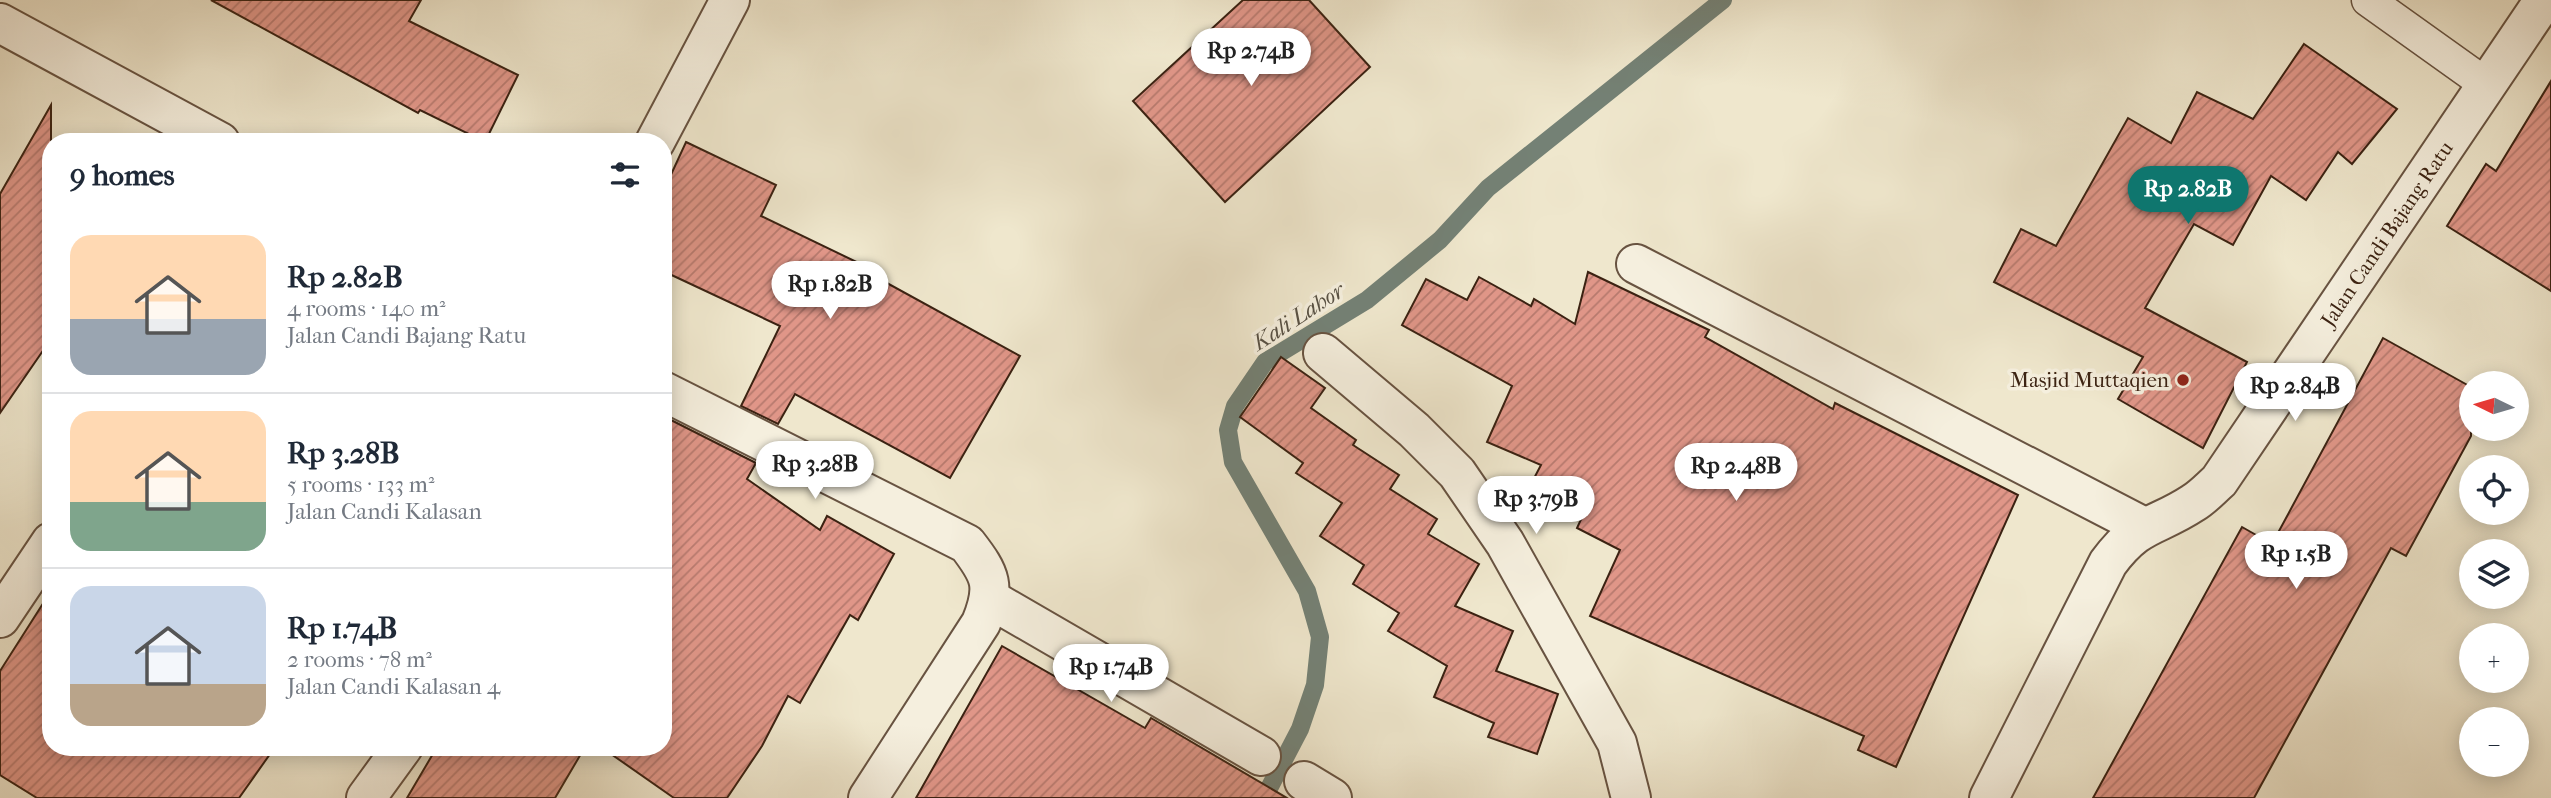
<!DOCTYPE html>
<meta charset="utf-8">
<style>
:root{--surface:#fff;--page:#f6f6f7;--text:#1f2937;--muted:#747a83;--line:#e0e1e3;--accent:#0f766e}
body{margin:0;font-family:"IM FELL French Canon",serif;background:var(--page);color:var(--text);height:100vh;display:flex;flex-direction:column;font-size:26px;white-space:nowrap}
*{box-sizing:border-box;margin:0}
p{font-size:23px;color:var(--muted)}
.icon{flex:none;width:38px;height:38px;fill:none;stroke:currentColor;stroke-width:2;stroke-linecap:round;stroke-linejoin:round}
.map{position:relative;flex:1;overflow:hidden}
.side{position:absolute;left:42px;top:133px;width:630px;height:623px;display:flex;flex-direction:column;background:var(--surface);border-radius:28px;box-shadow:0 4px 18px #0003}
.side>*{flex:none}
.needle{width:46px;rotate:275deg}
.fabs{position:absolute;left:2459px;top:371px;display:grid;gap:14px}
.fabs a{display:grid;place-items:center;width:70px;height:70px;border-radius:50%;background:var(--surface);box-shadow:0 4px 18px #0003;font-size:35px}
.price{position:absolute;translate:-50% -60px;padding:0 16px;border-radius:24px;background:#fff;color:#222;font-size:23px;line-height:46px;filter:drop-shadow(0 2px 4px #0008)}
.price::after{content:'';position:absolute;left:50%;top:42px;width:21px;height:16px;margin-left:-10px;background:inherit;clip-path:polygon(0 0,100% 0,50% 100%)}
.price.on{background:var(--accent);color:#fff}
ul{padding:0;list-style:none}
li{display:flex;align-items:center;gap:21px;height:175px;padding:0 28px}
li+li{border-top:2px solid var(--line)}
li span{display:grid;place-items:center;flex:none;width:196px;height:140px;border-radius:21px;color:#555}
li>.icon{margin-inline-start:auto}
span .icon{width:84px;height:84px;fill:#fffc;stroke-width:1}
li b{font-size:30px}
h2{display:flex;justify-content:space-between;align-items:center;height:84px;padding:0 28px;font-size:30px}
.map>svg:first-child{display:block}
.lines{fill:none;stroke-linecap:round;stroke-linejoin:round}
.stream{stroke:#748175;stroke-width:18}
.building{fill:url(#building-hatch);stroke:#3b2212;stroke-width:2}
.lane-casing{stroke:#685341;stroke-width:35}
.street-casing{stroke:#685341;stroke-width:42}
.lane{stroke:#f5efde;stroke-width:32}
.street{stroke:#f5efde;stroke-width:38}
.poi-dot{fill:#8f2418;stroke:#f5efde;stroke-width:2.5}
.labels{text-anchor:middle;stroke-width:7;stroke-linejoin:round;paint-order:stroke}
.street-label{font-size:21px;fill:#3b2212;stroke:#f5efde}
.poi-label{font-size:21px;fill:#3b2212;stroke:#f5efde;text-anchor:end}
.water-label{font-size:23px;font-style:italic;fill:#585144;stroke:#f5efde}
</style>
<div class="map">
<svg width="2551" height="798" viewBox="0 0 2551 798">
<defs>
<pattern id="building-hatch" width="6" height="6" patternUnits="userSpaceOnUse" patternTransform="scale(1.75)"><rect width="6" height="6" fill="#e09688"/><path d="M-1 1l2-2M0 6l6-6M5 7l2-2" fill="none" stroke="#b77a6e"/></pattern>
</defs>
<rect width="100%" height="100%" fill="#efe7cd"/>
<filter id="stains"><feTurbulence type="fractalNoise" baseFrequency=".00286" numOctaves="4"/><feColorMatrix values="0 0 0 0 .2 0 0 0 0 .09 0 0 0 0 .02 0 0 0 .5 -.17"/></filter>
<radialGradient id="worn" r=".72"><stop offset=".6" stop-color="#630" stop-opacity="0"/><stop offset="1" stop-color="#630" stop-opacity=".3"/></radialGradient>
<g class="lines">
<!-- stream -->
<path class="stream" d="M1264 798 1300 729 1315 685 1320 637 1307 591 1233 462 1228 430 1235 406 1265 362 1367 300 1440 240 1488 188 1723 0"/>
</g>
<!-- building -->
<g class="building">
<path d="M211 0H421L409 21 518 75 485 142 420 110 418 113Z"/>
<path d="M1243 0H1309L1370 67 1225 202 1133 101Z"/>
<path d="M2304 44 2397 109 2352 164 2338 152 2306 200 2271 176 2233 245 2194 224 2145 308 2247 362 2203 448 2118 399 2143 357 1994 282 2021 229 2056 246 2128 118 2171 143 2197 92 2253 119Z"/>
<path d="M2551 81V291L2447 226 2486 164 2496 171Z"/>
<path d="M51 105V339L0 413V194Z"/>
<path d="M686 142 776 185 761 216 867 267 865 271 1020 356 950 478 795 394 778 424 741 406 780 326 663 271V192Z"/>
<path d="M1588 272 1709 330 1705 337 1833 409 1835 403 2018 495 1896 767 1858 750 1864 736 1590 616 1620 550 1577 528 1584 513 1531 484 1541 465 1487 442 1512 386 1402 325 1426 279 1467 300 1479 277 1531 306 1534 299 1575 324Z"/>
<path d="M2383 338 2471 387V436L2406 556 2391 548 2254 798H2093L2242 527 2272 544Z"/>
<path d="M1281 357 1325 388 1311 408 1356 440 1353 445 1399 475 1390 489 1437 519 1428 534 1479 564 1455 606 1513 631 1496 671 1558 694 1537 754 1488 737 1494 723 1434 697 1447 666 1388 631 1399 613 1353 584 1364 565 1320 536 1342 503 1296 473 1303 463 1240 417Z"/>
<path d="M663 416 756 463 747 479 820 530 827 516 894 554 858 620 850 615 800 703 788 696 762 746 727 798H674L601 747H663Z"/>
<path d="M51 591V747H275L239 798H37L0 775V671Z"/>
<path d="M1002 646 1145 728 1151 718 1287 798H916Z"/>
<path d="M437 747H585L555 798H407Z"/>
</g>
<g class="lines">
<!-- lane casing -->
<g class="lane-casing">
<path id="lane" d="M2368 0 2487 85"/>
</g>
<!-- street casing -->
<g class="street-casing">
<g id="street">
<path d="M0 23 220 142"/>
<path d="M655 142 730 0"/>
<path d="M1636 264 2144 527"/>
<path d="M1323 353 1414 430 1457 473 1505 543 1617 743 1631 798"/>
<path d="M663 391 967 544C991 575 996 586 981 623L868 798"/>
<path d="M990 599 1261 756"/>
<path d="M0 618 51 542"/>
<path d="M1304 781 1332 798"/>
<path d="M366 798 403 747"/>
<path d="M1989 798 2108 563C2139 521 2155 528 2193 503 2203 497 2211 488 2219 481L2544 0"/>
</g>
</g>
<!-- lane -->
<use href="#lane" class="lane"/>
<!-- street -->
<use href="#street" class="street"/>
</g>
<!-- markers -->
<circle class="poi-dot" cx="2183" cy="380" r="7"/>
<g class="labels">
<!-- street labels -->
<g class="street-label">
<text transform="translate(2387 234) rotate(-56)" y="7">Jalan Candi Bajang Ratu</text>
</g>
<!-- poi labels -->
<g class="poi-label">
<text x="2169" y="387">Masjid Muttaqien</text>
</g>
<!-- water labels -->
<g class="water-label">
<text transform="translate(1298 316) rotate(-33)" y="8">Kali Lahor</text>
</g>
</g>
<rect width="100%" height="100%" filter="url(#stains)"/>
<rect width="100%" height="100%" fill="url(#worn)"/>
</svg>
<div class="fabs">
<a><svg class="needle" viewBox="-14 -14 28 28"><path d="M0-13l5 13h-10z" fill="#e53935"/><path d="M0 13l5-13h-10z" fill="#747a83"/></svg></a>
<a><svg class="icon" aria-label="locate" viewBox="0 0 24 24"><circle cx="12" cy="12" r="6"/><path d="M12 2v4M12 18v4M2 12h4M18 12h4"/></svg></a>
<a><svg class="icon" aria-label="layers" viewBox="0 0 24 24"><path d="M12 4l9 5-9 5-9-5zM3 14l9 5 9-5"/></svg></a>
<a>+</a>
<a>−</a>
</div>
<b class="price" style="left:1251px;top:88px">Rp 2.74B</b>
<b class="price on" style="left:2188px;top:226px">Rp 2.82B</b>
<b class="price" style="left:830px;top:321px">Rp 1.82B</b>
<b class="price" style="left:2295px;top:423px">Rp 2.84B</b>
<b class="price" style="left:815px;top:501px">Rp 3.28B</b>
<b class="price" style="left:1736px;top:503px">Rp 2.48B</b>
<b class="price" style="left:1536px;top:536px">Rp 3.79B</b>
<b class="price" style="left:2296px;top:591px">Rp 1.5B</b>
<b class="price" style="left:1111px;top:704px">Rp 1.74B</b>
<section class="side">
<h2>9 homes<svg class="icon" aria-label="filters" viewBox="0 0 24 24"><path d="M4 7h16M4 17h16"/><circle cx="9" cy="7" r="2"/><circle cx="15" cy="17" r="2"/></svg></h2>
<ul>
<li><span style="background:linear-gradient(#ffd9b3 60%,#9aa5b1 0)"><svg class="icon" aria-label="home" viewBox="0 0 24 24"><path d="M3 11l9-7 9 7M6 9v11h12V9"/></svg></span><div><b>Rp 2.82B</b><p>4 rooms · 140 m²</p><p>Jalan Candi Bajang Ratu</p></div></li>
<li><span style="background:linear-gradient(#ffd9b3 65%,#7fa58c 0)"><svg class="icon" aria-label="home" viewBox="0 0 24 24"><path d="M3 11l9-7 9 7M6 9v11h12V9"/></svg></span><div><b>Rp 3.28B</b><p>5 rooms · 133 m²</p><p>Jalan Candi Kalasan</p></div></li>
<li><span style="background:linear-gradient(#c9d6e8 70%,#b9a48a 0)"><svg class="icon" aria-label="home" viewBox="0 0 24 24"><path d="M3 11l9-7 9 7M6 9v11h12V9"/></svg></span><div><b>Rp 1.74B</b><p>2 rooms · 78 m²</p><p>Jalan Candi Kalasan 4</p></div></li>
</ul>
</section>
</div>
